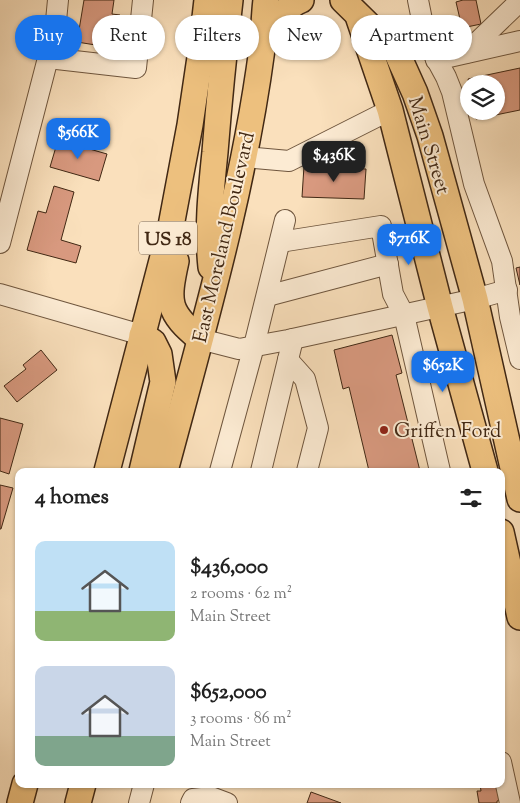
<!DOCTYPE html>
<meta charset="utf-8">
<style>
:root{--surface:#fff;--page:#f2f2f2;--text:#222;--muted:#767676;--accent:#1a73e8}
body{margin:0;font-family:"Sorts Mill Goudy",serif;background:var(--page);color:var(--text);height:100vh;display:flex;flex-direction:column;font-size:19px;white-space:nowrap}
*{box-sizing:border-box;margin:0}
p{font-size:16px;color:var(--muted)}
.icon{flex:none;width:28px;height:28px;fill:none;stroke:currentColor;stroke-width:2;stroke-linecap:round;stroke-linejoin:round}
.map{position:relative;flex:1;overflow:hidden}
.side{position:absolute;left:15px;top:468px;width:490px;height:320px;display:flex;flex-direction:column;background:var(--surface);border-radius:10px;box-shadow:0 1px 4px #0004}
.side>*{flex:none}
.hud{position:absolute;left:15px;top:15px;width:490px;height:45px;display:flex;gap:10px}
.buttons{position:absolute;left:460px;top:75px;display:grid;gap:10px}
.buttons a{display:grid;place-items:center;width:45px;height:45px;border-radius:50%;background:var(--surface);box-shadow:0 1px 4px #0004;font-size:25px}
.price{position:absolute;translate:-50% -42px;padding:0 11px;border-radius:10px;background:var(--accent);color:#fff;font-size:16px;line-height:32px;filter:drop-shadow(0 1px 2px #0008)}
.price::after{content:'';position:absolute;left:50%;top:30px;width:15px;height:11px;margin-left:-8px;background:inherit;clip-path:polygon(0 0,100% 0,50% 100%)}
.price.active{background:#222;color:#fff}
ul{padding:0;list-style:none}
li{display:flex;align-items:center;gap:15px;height:125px;padding:0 20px}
li span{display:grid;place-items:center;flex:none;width:140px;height:100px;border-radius:10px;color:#555}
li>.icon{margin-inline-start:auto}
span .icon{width:60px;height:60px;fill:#fffc;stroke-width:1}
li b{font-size:21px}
h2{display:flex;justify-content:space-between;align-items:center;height:60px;padding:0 20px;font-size:21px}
.tag{padding:0 18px;border-radius:22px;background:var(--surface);box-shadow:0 1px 4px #0004;font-size:18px;line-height:45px}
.tag.active{background:var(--accent);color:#fff}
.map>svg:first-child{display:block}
.building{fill:#d8997f;stroke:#412814}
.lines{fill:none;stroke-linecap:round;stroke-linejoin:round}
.minor-casing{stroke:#6f563e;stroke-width:22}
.major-casing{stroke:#412814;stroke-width:28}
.minor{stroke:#fcebd3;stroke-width:20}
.major{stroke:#edc07e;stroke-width:25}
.poi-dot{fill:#8f2418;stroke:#fcebd3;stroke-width:2}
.labels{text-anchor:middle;stroke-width:4;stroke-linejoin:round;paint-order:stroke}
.shield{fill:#fcebd3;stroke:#79624d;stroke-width:1}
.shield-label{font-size:19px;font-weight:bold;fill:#412814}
.street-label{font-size:20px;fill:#412814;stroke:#fcebd3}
.poi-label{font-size:20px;fill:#412814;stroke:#fcebd3;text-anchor:start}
</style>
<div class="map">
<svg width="520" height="803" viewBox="0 0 520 803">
<rect width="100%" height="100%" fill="#fae0bc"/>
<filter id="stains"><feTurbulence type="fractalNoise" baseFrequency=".004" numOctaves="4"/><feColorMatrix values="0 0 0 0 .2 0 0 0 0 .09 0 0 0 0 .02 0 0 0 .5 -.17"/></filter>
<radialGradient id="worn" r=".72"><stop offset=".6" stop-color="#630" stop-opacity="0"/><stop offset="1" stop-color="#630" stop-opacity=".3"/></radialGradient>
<!-- building -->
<g class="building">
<path d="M84 0H114L112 14 120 15 116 40 109 39 108 47 77 42Z"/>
<path d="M463 0H476L481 24 462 28 456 2Z"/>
<path d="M520 68V110L476 119 474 111H496V84H469L468 79Z"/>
<path d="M58 140 107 154 99 181 50 167Z"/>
<path d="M304 166 366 169 364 199 302 197Z"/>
<path d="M54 186 74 192 61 240 81 246 76 263 27 250 38 211 46 213Z"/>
<path d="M520 267V285L516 268Z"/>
<path d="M392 335 402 373 396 375 420 471H369L349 387 343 389 334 350Z"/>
<path d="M41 350 57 370 17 402 4 386 26 369 23 365Z"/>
<path d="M0 418 23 424 9 474 0 471Z"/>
<path d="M0 485 13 488 1 529H0Z"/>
<path d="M480 784H498L501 800 497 801V803H479L477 791H481Z"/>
<path d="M311 792 341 803H307Z"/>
</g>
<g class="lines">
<!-- minor casing -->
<g class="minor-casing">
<g id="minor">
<path d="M418 0 426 40 446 77 452 92 474 184 502 261 510 317 520 359"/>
<path d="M466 53 520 1"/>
<path d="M48 58 136 68 143 0"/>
<path d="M436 60 520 41"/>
<path d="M244 157 289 161 390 110"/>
<path d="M280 242 381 226 393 294 404 315 440 471"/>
<path d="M0 243 55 31 58 0"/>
<path d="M0 294 142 335"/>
<path d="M267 296 388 264"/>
<path d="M200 339 239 349 288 340 475 299 507 290"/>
<path d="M288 360 305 379 318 428 307 471"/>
<path d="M220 471 254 346 285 220"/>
<path d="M261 471 293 339"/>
<path d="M501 762 510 803"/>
<path d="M139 803 144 784"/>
<path d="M191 803 193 799 211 797 227 803"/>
</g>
</g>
<!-- major casing -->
<g class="major-casing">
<g id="major">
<path d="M343 0 397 53 415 93 430 136 475 299 520 499"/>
<path d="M359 19 390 110 440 307 485 471"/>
<path d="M264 44C274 28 283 7 301 0"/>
<path d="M176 261C167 302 167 312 200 339"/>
<path d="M211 267C207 229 211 191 215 152 219 101 224 51 230 0"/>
<path d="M107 471 171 226 190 125 202 44 207 0"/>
<path d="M142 471 163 382 159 354 153 342 142 335"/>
<path d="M165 471C202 332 243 193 262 49 264 33 264 16 266 0"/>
<path d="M501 532 520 617"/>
<path d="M20 803 25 784"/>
<path d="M78 803 83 784"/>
</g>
</g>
<!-- minor -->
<use href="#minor" class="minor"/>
<!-- major -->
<use href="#major" class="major"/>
</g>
<!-- markers -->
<circle class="poi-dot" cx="384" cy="430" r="5"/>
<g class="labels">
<!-- shield labels -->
<rect class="shield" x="139" y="221.5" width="58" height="33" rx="4"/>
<g class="shield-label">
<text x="168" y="245">US 18</text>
</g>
<!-- street labels -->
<g class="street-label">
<text transform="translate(430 145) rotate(73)" y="7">Main Street</text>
<text transform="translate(223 237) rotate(-77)" y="7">East Moreland Boulevard</text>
</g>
<!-- poi labels -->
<g class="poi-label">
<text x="394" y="437">Griffen Ford</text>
</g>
</g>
<rect width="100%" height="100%" filter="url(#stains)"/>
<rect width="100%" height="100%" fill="url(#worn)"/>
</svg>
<div class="buttons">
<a><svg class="icon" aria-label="layers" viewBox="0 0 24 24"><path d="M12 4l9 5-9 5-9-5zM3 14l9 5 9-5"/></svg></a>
</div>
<b class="price" style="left:78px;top:160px">$566K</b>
<b class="price active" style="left:334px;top:183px">$436K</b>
<b class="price" style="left:409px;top:266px">$716K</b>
<b class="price" style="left:443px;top:393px">$652K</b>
<div class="hud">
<a class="tag active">Buy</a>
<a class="tag">Rent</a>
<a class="tag">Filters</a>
<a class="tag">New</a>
<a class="tag">Apartment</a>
</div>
<section class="side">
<h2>4 homes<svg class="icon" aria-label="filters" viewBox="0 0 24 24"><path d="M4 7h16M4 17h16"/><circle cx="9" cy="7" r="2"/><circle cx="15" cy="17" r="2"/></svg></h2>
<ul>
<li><span style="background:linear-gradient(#bfe0f5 70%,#8fb573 0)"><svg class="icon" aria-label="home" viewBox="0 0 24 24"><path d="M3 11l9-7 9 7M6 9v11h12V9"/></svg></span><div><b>$436,000</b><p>2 rooms · 62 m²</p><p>Main Street</p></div></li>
<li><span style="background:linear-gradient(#c9d6e8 70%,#7fa58c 0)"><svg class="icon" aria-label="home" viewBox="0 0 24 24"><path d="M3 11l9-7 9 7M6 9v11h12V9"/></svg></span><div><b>$652,000</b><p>3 rooms · 86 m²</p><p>Main Street</p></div></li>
</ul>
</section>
</div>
